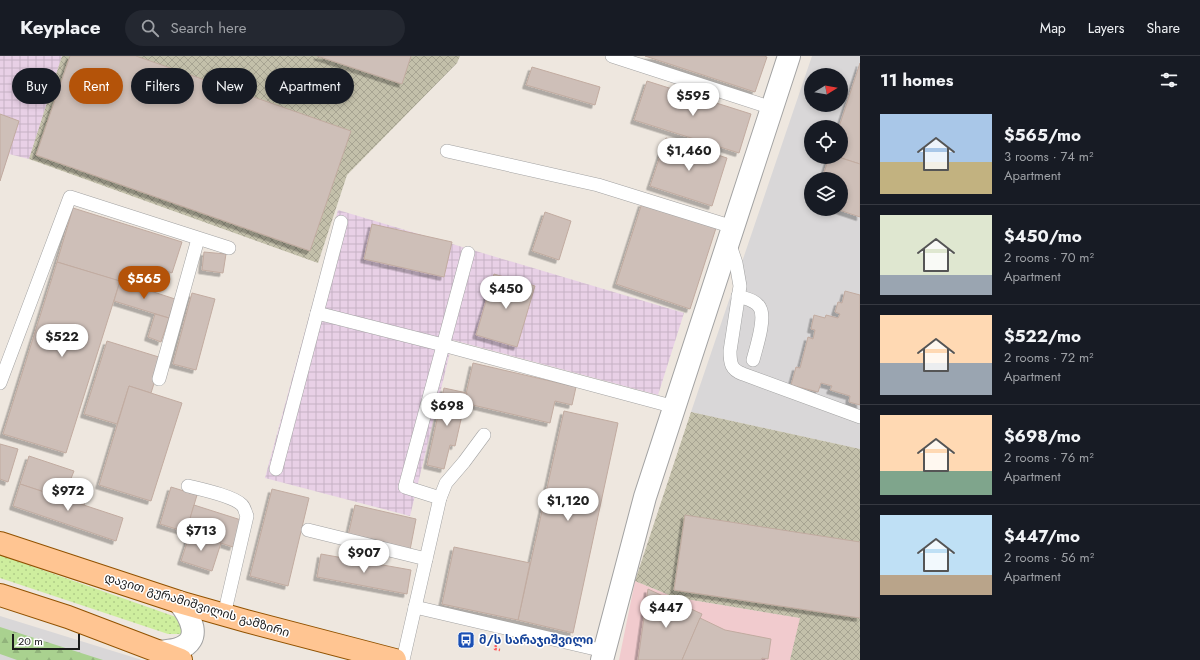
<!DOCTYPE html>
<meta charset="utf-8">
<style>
:root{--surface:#171b24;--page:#242831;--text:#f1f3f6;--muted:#9ea1a6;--line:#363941;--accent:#b45309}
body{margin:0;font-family:Jost,"Noto Sans Georgian",sans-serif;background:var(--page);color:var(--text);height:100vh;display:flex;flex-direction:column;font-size:15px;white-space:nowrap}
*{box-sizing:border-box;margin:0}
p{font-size:13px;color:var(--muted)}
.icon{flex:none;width:22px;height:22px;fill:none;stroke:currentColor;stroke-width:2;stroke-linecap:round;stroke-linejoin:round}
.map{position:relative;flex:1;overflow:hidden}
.side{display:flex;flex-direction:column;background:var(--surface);width:340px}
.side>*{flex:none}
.hud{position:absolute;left:12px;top:12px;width:380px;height:36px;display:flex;gap:8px}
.needle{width:26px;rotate:79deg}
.tools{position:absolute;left:804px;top:12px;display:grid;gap:8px}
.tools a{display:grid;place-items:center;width:44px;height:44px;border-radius:50%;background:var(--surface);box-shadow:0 2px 6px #0003;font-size:20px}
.scale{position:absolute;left:12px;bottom:10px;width:68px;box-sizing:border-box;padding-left:4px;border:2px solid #1b1b1b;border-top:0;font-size:11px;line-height:14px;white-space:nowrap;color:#1b1b1b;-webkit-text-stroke:3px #fff;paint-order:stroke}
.price{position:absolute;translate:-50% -34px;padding:0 9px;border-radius:14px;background:#fff;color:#222;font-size:13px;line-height:26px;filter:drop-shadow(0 1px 2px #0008)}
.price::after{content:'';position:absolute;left:50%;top:24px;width:12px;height:9px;margin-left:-6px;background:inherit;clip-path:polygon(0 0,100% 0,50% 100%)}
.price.selected{background:var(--accent);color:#fff}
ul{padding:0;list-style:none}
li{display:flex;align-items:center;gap:12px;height:100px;padding:0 20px}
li+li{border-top:1px solid var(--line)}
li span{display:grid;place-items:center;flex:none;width:112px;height:80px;border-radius:0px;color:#555}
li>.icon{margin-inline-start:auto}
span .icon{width:48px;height:48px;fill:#fffc;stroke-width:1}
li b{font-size:17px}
h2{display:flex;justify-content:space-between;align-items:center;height:48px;padding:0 20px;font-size:17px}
.tag{padding:0 14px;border-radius:18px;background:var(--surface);box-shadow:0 2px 6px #0003;font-size:14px;line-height:36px}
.tag.selected{background:var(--accent);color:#fff}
header{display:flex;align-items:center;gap:24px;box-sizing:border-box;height:56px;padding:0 20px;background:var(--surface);border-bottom:1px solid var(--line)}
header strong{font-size:19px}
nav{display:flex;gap:22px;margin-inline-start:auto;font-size:14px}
.search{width:280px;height:36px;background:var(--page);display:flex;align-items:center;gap:10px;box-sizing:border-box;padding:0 14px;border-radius:22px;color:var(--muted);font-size:15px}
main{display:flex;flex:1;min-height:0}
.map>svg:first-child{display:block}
.residential{fill:#d9d7d8;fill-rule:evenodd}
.commercial{fill:#f1cbce}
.industrial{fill:url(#industrial-grid)}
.construction{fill:url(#construction-cross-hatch)}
.grass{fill:url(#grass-dots)}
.forest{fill:url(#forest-firs)}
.building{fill:#cebfb8;stroke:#c1aba0;filter:url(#shadow)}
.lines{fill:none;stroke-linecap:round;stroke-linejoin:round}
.lane-casing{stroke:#a2a2a2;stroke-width:14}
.street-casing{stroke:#a2a2a2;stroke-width:24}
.primary-casing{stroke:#915200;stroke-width:24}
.path{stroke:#ff5e5f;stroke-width:2.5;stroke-dasharray:2 2;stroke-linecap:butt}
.lane{stroke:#fff;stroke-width:13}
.street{stroke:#fff;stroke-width:22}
.primary{stroke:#ffc592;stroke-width:22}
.labels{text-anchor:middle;stroke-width:3;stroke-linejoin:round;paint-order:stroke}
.street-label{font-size:12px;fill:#1b1b1b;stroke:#fff}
.transit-label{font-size:12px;font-weight:bold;fill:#164399;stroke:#fff;text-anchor:start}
</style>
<header>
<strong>Keyplace</strong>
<div class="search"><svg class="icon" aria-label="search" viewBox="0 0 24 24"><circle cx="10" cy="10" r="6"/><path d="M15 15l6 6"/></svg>Search here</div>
<nav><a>Map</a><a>Layers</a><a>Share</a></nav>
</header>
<main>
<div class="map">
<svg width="860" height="604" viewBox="0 0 860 604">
<defs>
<pattern id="industrial-grid" width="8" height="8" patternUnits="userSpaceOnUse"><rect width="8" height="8" fill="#e8d0e6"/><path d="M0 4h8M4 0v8" fill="none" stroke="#c6b2c5"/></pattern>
<pattern id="construction-cross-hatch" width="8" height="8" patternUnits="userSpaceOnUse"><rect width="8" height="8" fill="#c3c0aa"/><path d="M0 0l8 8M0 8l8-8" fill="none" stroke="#a7a492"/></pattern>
<pattern id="grass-dots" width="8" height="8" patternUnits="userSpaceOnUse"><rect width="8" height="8" fill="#ceee9e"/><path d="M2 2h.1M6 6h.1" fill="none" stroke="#b0cc88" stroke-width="1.8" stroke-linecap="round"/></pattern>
<pattern id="forest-firs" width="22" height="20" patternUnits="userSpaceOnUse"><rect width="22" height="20" fill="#a9d18f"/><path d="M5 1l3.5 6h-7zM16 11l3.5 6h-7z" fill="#91b37b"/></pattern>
<filter id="shadow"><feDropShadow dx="-3.5" dy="3.5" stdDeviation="0" flood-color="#0004"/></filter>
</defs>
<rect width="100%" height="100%" fill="#eee7df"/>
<!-- residential -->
<g class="residential">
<path d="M812 0H860V393L691 356ZM811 19H841V49H811ZM811 71H841V101H811ZM811 123H841V153H811Z"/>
<path d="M0 560 142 604H0Z"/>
</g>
<!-- commercial -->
<path class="commercial" d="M635 525 674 541 801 562 790 604H619Z"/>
<!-- industrial -->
<g class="industrial">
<path d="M0 0H62L29 103 9 98 0 125Z"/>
<path d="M338 154 684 257 658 339 453 284 410 460 265 422Z"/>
</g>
<!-- construction -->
<g class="construction">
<path d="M62 0H460L457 7 347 119 318 207 29 103Z"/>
<path d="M691 356 860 393V604H790L800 562 674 541 635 525Z"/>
</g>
<!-- grass -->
<path class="grass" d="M0 499 176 561 183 565 182 578H168L0 522Z"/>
<!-- forest -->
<path class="forest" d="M0 571 103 604H17L0 598Z"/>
<!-- building -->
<g class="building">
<path d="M70 0H136L351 75 310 195 36 99Z"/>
<path d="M317 0H411L402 28Z"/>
<path d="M645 0H764L767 1 755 36Z"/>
<path d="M860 7V108L838 101H841V71H839Z"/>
<path d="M532 11 600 31 595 49 526 29Z"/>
<path d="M647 25 751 58 739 97 634 64Z"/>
<path d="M0 58 19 65 0 125Z"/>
<path d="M666 82 727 102 712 150 650 130Z"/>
<path d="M829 101H838L860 108V161L836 153H841V123H822Z"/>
<path d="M642 147 716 172 690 253 616 228Z"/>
<path d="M73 152 182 186 172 217 162 213 155 236 57 206Z"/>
<path d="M545 156 571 165 559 204 532 195Z"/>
<path d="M372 168 452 186 444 221 364 203Z"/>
<path d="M204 196 226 198 223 217 202 214Z"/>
<path d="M57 206 120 225 66 397 3 378Z"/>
<path d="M494 218 535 230 517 291 476 279Z"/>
<path d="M120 225 175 243 169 262 114 245Z"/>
<path d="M845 235 860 239V349L849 346 850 340 830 334 832 330 821 327 818 336 791 329 796 311 800 312 808 281 813 283 815 274 811 273 814 259 825 262 826 259 838 262 840 258 835 256 838 246 842 247Z"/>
<path d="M192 237 215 243 196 314 173 308Z"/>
<path d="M155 258 169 262 161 286 148 281Z"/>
<path d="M107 285 162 302 151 337 129 330 117 368 84 358Z"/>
<path d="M473 307 576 331 572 349 555 345 550 367 464 347Z"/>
<path d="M129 330 182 347 151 445 99 429Z"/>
<path d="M444 332 467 337 455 390 450 389 444 413 427 409Z"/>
<path d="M564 355 618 367 573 577 518 564Z"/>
<path d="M0 388 18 393 8 426 0 423Z"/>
<path d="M29 400 74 415 70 425 89 432 84 449 20 428Z"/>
<path d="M20 428 123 462 116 485 13 450Z"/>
<path d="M171 431 197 439 186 476 160 468Z"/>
<path d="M272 433 309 442 288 530 250 520Z"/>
<path d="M194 449 241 464 233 491 186 476Z"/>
<path d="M355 449 416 463 410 494 348 480Z"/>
<path d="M685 459 860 486V562L674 534Z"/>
<path d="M190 477 221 487 212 515 181 505Z"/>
<path d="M454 491 530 507 518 564 442 548Z"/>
<path d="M321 498 411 514 407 538 317 521Z"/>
<path d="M648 533 702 558 682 604H638Z"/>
<path d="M700 562 725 574 771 583 768 603 762 602 761 604H682Z"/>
</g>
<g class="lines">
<!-- lane casing -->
<g class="lane-casing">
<g id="lane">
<path d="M612 0 772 52"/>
<path d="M447 95 598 129 733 171"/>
<path d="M729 186 736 207 740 230 730 295C730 307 731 314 743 318L860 361"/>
<path d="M738 240C746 243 756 244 760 252 766 263 756 292 753 304"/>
<path d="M317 257 443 289 675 351"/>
<path d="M159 323 198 183"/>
<path d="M0 327 70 141 229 192"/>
<path d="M276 413 341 166"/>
<path d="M188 430C200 433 234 440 242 449 245 452 245 456 247 460L224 559"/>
<path d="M440 442 405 431 468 197"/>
<path d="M308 474 426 503"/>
<path d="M415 551 604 595"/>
<path d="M403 604 440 442 446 427 464 406 484 379"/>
</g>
</g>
<!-- street casing -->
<g class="street-casing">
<g id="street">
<path d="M159 596C165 595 172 595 178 593 204 584 190 560 179 546"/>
<path d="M602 604 645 441 789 0"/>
</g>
</g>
<!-- primary casing -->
<g class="primary-casing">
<g id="primary">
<path d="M0 487 179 546 246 565 395 604"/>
<path d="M0 539 68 561 181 604"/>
</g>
</g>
<!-- path -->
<path class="path" d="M496 589 495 593 500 594"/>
<!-- lane -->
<use href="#lane" class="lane"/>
<!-- street -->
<use href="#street" class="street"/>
<!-- primary -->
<use href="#primary" class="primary"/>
</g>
<!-- icons -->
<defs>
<g id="bus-square" transform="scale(0.9)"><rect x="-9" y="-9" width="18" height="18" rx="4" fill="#1a4fb4" stroke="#fff"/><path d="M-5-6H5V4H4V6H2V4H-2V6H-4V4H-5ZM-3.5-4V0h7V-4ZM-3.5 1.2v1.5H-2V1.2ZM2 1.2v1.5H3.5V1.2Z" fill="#fff"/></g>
</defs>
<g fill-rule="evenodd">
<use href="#bus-square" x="466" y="584"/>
</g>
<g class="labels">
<!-- street labels -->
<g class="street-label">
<text transform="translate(197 549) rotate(17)" y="4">დავით გურამიშვილის გამზირი</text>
</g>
<!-- transit labels -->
<g class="transit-label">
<text x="479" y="588">მ/ს სარაჯიშვილი</text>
</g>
</g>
</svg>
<div class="tools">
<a><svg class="needle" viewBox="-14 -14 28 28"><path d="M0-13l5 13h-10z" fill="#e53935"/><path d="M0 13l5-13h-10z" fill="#9ea1a6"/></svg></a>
<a><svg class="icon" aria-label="locate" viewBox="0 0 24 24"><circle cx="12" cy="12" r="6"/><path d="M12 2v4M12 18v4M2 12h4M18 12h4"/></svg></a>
<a><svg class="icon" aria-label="layers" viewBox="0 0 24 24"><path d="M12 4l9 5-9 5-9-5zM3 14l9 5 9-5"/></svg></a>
</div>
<div class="scale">20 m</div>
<b class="price" style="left:693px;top:61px">$595</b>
<b class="price" style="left:689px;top:116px">$1,460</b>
<b class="price selected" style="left:144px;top:244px">$565</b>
<b class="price" style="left:506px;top:254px">$450</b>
<b class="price" style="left:62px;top:302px">$522</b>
<b class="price" style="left:447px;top:371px">$698</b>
<b class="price" style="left:68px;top:456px">$972</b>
<b class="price" style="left:568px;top:466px">$1,120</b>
<b class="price" style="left:201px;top:496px">$713</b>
<b class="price" style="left:364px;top:518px">$907</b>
<b class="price" style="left:666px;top:573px">$447</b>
<div class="hud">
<a class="tag">Buy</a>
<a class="tag selected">Rent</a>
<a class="tag">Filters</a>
<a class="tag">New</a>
<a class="tag">Apartment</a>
</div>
</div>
<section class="side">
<h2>11 homes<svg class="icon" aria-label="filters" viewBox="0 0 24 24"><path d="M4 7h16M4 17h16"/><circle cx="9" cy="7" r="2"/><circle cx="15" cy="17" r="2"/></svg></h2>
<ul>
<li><span style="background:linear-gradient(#a9c7e8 60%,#c2b280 0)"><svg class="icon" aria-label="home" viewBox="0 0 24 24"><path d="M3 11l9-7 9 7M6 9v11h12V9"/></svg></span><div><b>$565/mo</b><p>3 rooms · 74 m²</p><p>Apartment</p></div></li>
<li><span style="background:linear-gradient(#dfe7d0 75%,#9aa5b1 0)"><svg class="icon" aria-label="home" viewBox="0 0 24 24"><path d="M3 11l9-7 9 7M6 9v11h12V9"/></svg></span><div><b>$450/mo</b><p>2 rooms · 70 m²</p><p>Apartment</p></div></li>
<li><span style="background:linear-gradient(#ffd9b3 60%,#9aa5b1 0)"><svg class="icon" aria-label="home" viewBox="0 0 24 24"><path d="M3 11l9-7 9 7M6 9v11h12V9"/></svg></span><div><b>$522/mo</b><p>2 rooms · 72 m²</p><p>Apartment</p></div></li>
<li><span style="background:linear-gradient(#ffd9b3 70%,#7fa58c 0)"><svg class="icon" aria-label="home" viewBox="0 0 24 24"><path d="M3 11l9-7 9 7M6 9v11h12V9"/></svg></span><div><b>$698/mo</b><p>2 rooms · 76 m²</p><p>Apartment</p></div></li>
<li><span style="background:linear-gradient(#bfe0f5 75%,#b9a48a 0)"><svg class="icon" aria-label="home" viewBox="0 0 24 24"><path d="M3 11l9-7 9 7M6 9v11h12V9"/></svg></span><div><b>$447/mo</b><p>2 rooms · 56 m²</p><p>Apartment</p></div></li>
</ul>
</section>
</main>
